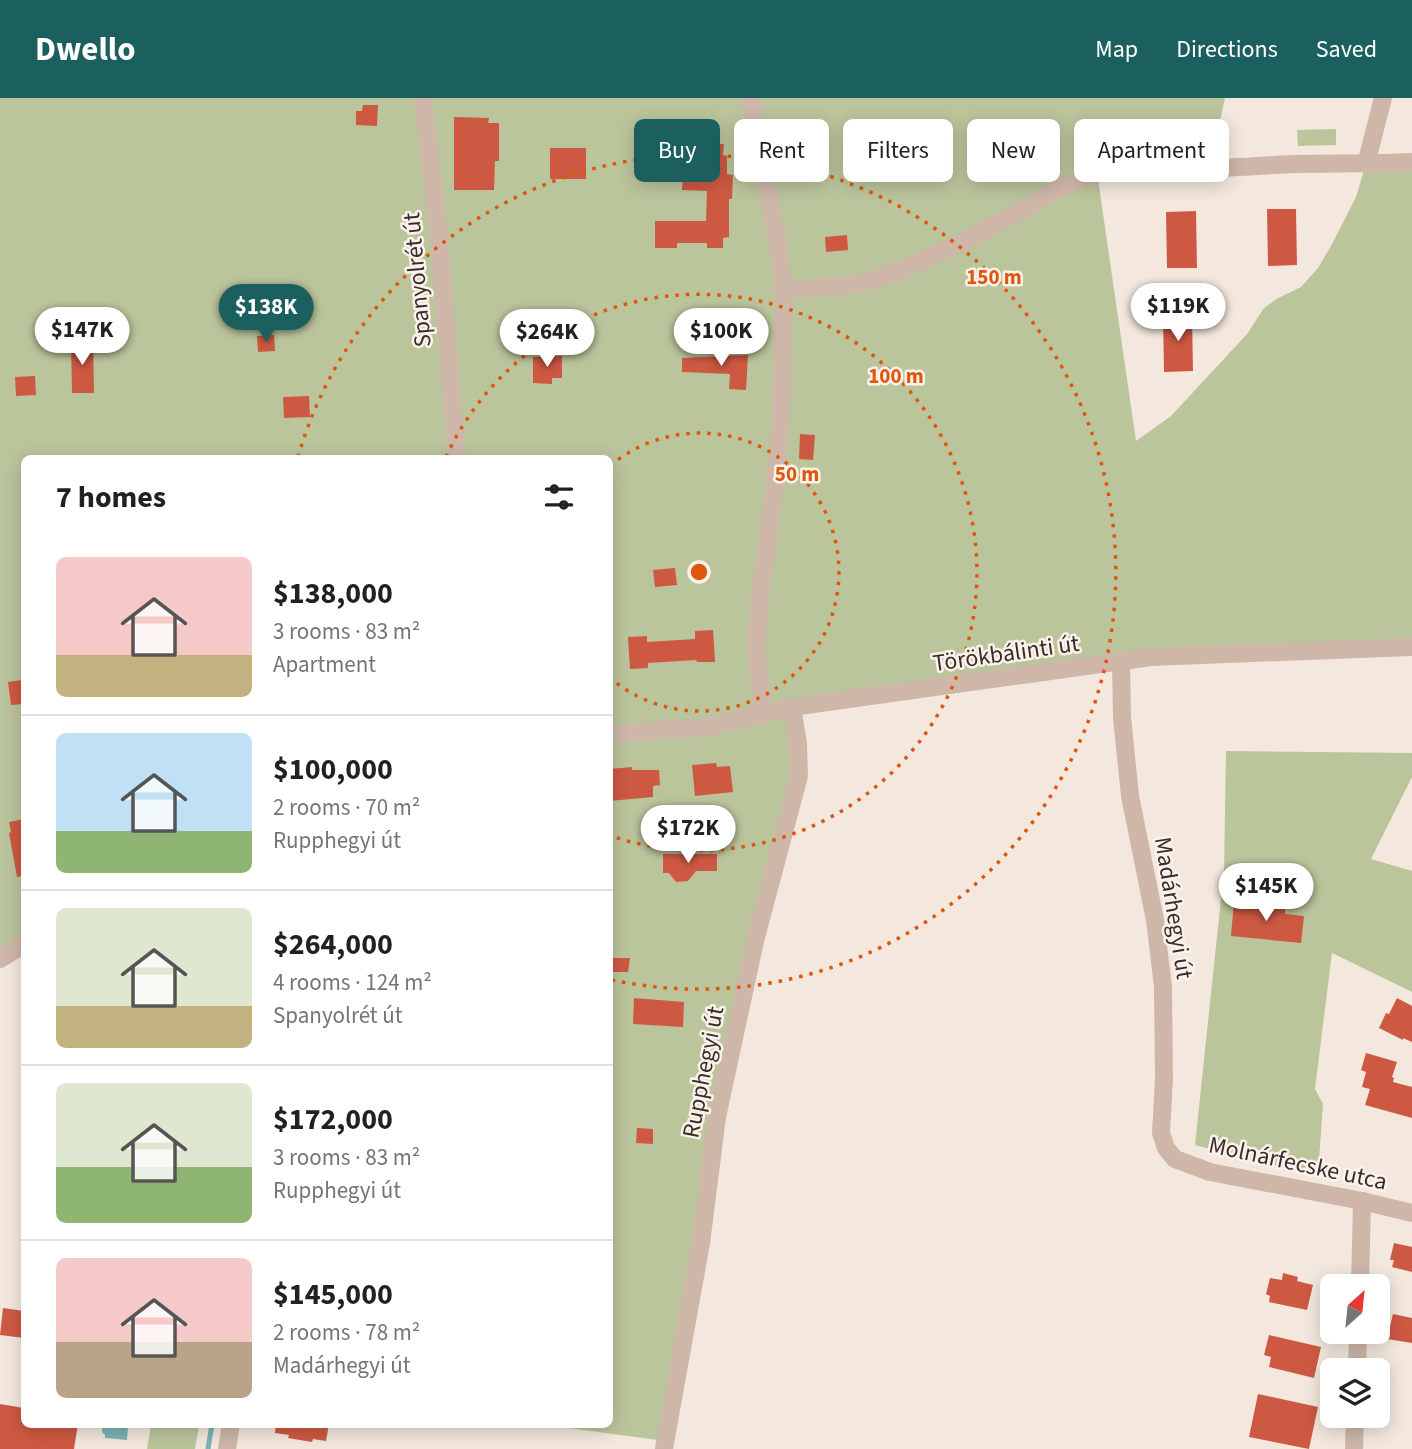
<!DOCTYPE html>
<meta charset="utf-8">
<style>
:root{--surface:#fff;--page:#f2f2f2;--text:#202124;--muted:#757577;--line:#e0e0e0;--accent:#1b605f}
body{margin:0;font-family:"Source Sans 3",sans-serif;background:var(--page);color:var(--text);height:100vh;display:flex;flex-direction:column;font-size:26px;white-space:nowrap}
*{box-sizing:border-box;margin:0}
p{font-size:23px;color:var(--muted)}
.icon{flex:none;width:38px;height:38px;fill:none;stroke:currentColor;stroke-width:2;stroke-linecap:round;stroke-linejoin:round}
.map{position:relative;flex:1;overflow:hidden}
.panel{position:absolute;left:21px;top:357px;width:592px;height:973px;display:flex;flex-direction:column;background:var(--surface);border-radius:10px;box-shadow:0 4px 18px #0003}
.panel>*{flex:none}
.guide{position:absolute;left:634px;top:21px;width:665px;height:63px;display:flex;gap:14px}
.needle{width:46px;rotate:27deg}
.buttons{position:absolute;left:1320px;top:1176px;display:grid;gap:14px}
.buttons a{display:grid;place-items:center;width:70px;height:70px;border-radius:10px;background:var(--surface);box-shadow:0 4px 18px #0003;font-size:35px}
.price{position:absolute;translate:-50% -60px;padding:0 16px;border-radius:24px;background:#fff;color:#222;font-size:23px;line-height:46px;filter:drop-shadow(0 2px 4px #0008)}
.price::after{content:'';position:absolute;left:50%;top:42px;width:21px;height:16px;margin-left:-10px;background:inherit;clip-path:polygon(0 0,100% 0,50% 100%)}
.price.selected{background:var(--accent);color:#fff}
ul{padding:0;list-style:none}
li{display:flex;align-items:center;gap:21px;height:175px;padding:0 35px}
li+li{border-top:2px solid var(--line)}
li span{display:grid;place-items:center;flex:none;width:196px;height:140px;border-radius:10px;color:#555}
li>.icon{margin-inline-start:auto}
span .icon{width:84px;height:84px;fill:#fffc;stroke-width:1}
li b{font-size:30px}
h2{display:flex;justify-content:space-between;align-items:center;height:84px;padding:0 35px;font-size:30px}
.chip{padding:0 24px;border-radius:10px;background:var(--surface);box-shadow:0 4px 18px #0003;font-size:24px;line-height:63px}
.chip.selected{background:var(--accent);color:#fff}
header{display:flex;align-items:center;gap:42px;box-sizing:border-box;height:98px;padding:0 35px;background:var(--accent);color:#fff}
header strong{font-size:33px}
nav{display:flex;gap:38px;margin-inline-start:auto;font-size:24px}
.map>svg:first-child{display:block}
.green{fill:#bbc59c}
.water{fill:#7bb4b2}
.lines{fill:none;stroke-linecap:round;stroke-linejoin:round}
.stream{stroke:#7bb4b2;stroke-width:5}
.building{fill:#ce5942}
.minor{stroke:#ceb7a9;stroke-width:18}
.ring{fill:none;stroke:#df570d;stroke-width:3.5;stroke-dasharray:3.5 7}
.labels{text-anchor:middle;stroke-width:5;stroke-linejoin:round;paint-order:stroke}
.street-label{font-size:24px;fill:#3a2d29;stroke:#fbf3eb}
.centre{fill:#df570d;stroke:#fbf3eb;stroke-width:3.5}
.ring-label{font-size:21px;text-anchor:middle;font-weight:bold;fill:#df570d;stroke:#fbf3eb;stroke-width:5;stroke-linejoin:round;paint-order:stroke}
</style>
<header>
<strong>Dwello</strong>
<nav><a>Map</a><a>Directions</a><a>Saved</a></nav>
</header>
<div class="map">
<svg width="1412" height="1351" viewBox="0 0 1412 1351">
<rect width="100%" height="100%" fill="#f4e8de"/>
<!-- green -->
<g class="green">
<path d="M0 0H1225L1210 70C1181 85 1130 79 1098 81L1136 343 1171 318 1247 236 1264 210 1278 200 1301 189 1318 170 1332 146 1356 99 1366 66 1412 64V549L1151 559 792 610 798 646 755 843 665 1343 546 1327 609 1326V360H24V847L0 861Z"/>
<path d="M1336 31V47L1298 48 1297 32Z"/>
<path d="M1226 653 1412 655V679L1371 761 1412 773V894L1332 855 1315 991 1323 1006 1318 1076 1254 1063 1195 1047 1224 772Z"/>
<path d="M192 1327 199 1328 195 1351H147L151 1327Z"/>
</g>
<!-- water -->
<path class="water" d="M107 1327 128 1330 127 1342 105 1340V1337L102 1334V1330H106Z"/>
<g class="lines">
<!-- stream -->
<path class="stream" d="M208 1351 212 1326"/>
</g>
<!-- building -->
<g class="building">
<path d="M363 7H378L377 28 356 27V13H362Z"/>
<path d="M454 19 489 20 488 25H499V63H495L494 92H454Z"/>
<path d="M681 45 724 46 723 57 727 58V76L733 77 732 101H729V139L723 140V150H707V145H677V150H655V123H706L707 93 682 92 683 74H680Z"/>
<rect x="550" y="50" width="36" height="31"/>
<path d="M1267 111H1296L1297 167 1268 168Z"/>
<path d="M1196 113 1197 170H1167L1166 114Z"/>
<path d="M847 137 848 152 826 154 825 139Z"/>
<path d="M1163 217H1192L1193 273 1164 274Z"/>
<path d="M274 237 275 253 258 254 257 238Z"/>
<path d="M71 243H93L94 295H72Z"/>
<path d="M748 257 746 292 729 291 730 276 682 274V260Z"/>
<path d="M562 258V280H552V286L533 285V259Z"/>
<path d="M35 278 36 297 16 298 15 279Z"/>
<path d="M309 298 310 319 284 320 283 299Z"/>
<path d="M800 336 815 337 813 362 799 361Z"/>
<path d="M675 470 677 487 655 489 653 472Z"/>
<path d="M713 532 715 564H697L696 562 648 565V570L630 571 628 539 647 538V544L695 541V533Z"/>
<path d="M22 582H24V606L11 607 8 584Z"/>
<path d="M716 665 717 669 730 668 733 694 695 698 692 667Z"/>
<path d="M632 669V672H659L660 687 653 688V699L609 703V671Z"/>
<path d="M24 721V778L17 779 9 735 11 734 9 724Z"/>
<path d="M663 756H717V773H696L688 783 676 784 669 775H663Z"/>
<path d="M1234 803 1285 808V816L1304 818 1301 845 1231 838Z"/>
<path d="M612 860H630L628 874H612Z"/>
<path d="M634 900 684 904 683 929 633 926Z"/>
<path d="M1397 900 1412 908V944L1403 940V942L1379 930 1386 915 1389 916Z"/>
<path d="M1366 955 1397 964 1392 979 1394 980 1393 984 1412 989V1020L1365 1007 1370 991 1362 989 1366 974 1361 972Z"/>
<path d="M637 1030 653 1031V1046L636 1045Z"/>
<path d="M1394 1145 1412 1149V1174L1392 1169 1394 1162H1390Z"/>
<path d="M1283 1175 1298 1179 1297 1183 1313 1187 1307 1212 1269 1204 1270 1198 1266 1196 1270 1180 1282 1182Z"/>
<path d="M3 1210 24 1213V1240L0 1237Z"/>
<path d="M1393 1216 1412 1220V1245L1387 1241Z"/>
<path d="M1269 1237 1321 1249 1314 1280 1269 1269 1271 1259 1264 1257Z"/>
<path d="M1258 1296 1318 1309 1309 1351 1249 1339Z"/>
<path d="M0 1306 24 1310V1326H78L74 1351H0Z"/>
<path d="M276 1326H329L326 1343 313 1341 312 1344 288 1340 289 1337 275 1335Z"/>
</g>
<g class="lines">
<!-- minor -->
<g class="minor">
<path d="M423 0 438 129 457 360"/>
<path d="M751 0 765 86 777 139 784 193 781 316 777 366 759 509 756 551 764 615"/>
<path d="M1366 66 1383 0"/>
<path d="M784 193C807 189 830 190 853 186 884 182 924 162 952 149 973 139 993 128 1013 117 1041 101 1068 83 1099 75 1135 66 1174 71 1210 70 1239 70 1267 67 1295 66 1334 65 1373 66 1412 64"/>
<path d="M1121 564 1122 619 1130 698 1155 822 1163 889 1164 981 1161 1035 1166 1050 1175 1061 1210 1074 1362 1103 1412 1115"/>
<path d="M609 636 707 629 792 609 1151 559 1412 549"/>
<path d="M0 861 24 846"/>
<path d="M1360 1188 1362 1103"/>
<path d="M1357 1272 1358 1234"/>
<path d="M227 1351 231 1326"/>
<path d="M664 1351 701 1145 717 1019 755 843 799 678 798 646 792 609"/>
<path d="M1354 1351 1355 1318"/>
</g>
</g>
<!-- distance rings -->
<g class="ring">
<path d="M610 368A139 139 0 1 1 610 580"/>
<path d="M446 359A278 278 0 1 1 611 738"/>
<path d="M298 359A417 417 0 1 1 612 882"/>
</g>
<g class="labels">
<!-- street labels -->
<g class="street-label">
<text transform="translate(417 182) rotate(-95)" y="8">Spanyolrét út</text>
<text transform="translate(1006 555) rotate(-8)" y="8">Törökbálinti út</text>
<text transform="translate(1174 810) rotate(81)" y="8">Madárhegyi út</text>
<text transform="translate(703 974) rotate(-79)" y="8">Rupphegyi út</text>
<text transform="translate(1298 1065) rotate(12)" y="8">Molnárfecske utca</text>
</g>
</g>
<circle cx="699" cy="474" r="10" class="centre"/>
<g class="ring-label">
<text x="994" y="186">150 m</text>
<text x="896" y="285">100 m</text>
<text x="797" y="383">50 m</text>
</g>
</svg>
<div class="buttons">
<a><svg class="needle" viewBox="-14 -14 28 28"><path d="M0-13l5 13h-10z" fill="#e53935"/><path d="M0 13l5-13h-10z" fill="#757577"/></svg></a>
<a><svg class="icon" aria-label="layers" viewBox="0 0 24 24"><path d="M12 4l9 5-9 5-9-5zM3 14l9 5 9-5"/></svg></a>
</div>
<b class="price" style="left:1178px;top:245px">$119K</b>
<b class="price selected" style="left:266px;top:246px">$138K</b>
<b class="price" style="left:82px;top:269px">$147K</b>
<b class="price" style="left:721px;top:270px">$100K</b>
<b class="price" style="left:547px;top:271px">$264K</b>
<b class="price" style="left:688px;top:767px">$172K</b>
<b class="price" style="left:1266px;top:825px">$145K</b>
<div class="guide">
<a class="chip selected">Buy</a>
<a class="chip">Rent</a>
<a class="chip">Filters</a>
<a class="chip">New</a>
<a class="chip">Apartment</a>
</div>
<section class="panel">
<h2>7 homes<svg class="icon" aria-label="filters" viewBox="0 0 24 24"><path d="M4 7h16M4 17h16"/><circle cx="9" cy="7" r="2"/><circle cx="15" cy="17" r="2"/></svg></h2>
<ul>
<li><span style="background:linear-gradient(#f6c9c9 70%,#c2b280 0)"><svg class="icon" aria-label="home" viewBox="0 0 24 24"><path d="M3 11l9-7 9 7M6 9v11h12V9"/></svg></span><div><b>$138,000</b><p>3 rooms · 83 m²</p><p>Apartment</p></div></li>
<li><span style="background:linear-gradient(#bfe0f5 70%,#8fb573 0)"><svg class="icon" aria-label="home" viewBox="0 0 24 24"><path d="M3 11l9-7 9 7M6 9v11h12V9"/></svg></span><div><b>$100,000</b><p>2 rooms · 70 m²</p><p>Rupphegyi út</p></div></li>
<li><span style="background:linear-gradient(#dfe7d0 70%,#c2b280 0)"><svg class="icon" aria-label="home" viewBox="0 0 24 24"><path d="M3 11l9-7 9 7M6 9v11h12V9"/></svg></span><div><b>$264,000</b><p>4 rooms · 124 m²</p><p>Spanyolrét út</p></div></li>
<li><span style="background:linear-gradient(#dfe7d0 60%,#8fb573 0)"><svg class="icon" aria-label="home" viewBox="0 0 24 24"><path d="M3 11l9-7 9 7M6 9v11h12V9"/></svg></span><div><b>$172,000</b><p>3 rooms · 83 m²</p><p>Rupphegyi út</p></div></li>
<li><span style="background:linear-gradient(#f6c9c9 60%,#b9a48a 0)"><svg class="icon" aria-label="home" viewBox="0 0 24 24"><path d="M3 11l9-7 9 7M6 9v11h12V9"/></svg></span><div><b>$145,000</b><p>2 rooms · 78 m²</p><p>Madárhegyi út</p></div></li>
</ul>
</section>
</div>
